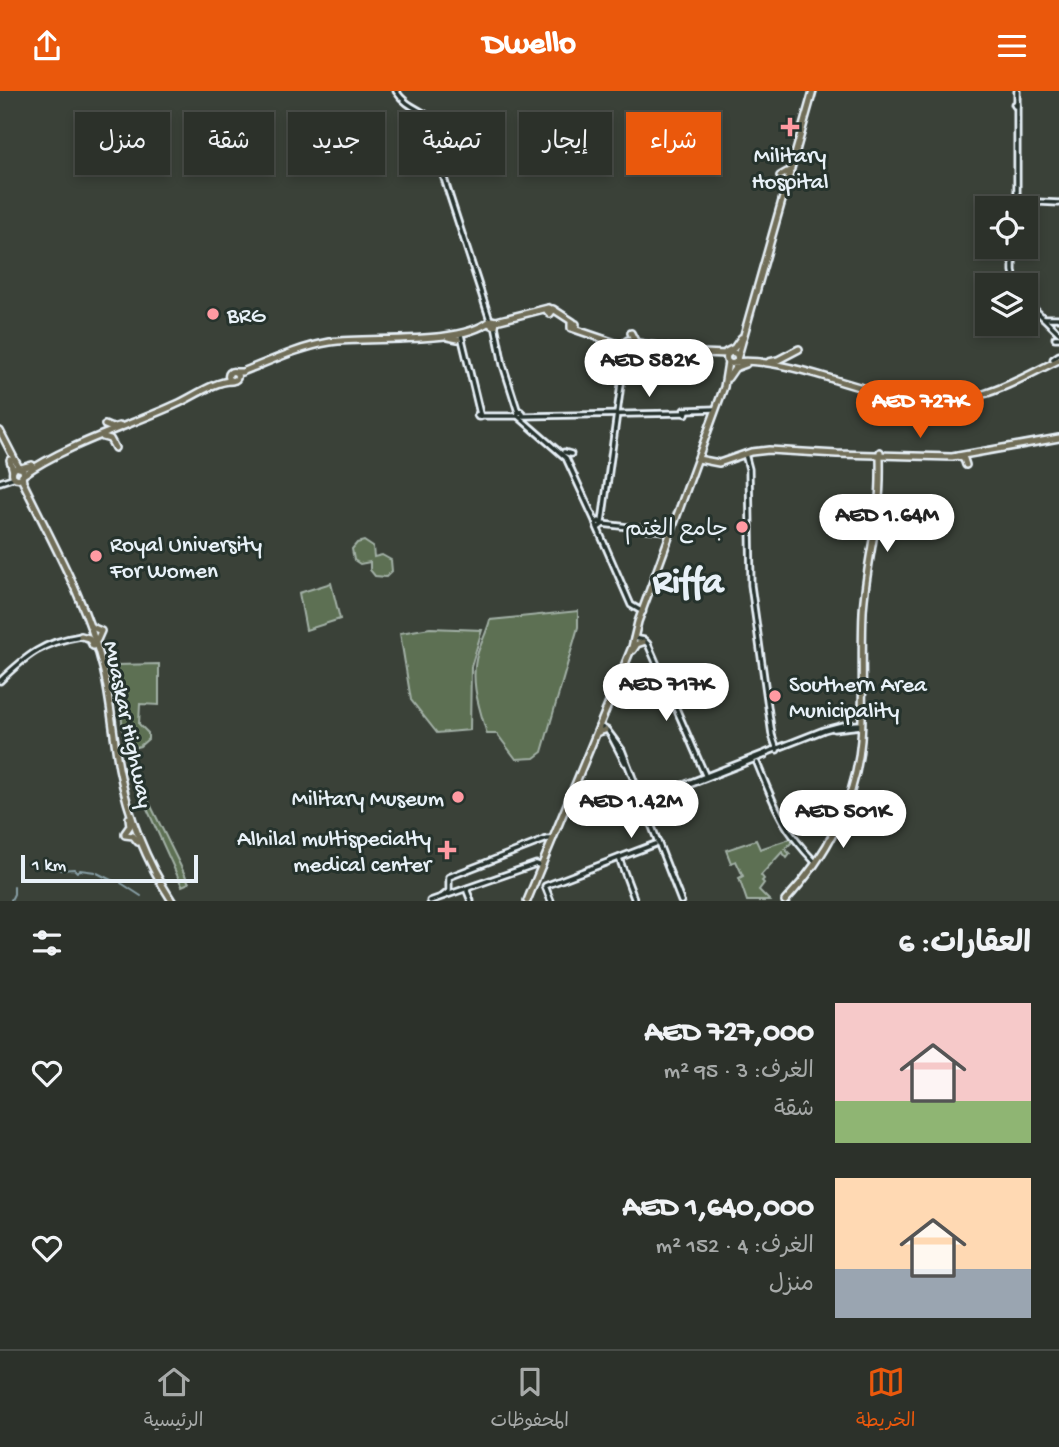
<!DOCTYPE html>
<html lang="ar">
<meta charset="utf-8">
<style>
:root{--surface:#2c312a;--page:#383d36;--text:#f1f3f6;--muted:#a6a9a8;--line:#484c47;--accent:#ea580c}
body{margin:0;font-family:"Gochi Hand","Playpen Sans Arabic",sans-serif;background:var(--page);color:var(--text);direction:rtl;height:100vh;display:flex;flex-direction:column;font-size:26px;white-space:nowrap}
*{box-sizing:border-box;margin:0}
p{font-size:23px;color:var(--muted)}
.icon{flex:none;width:38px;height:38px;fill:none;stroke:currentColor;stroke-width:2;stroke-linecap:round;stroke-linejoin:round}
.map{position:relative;height:810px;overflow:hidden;direction:ltr}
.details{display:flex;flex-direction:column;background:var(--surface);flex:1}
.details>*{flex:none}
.guide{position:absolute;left:21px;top:21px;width:700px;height:63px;direction:rtl;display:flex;gap:14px}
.controls{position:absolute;left:975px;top:105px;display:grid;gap:14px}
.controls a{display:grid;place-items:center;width:63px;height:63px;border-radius:0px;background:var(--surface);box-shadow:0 4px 10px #0003,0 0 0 2px var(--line);font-size:35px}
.scale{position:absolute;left:21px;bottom:18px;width:177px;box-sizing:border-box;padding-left:7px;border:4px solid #e8f1f8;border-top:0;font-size:19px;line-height:24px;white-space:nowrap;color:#e8f1f8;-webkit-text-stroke:5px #26332d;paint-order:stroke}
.price{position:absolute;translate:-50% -60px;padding:0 16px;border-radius:24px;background:#fff;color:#222;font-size:23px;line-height:46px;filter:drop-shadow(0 2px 4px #0008)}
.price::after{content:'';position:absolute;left:50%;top:42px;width:21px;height:16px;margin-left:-10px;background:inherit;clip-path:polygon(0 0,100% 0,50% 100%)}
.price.on{background:var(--accent);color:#fff}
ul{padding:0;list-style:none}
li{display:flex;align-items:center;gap:21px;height:175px;padding:0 28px}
li span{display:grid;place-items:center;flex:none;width:196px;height:140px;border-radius:0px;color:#555}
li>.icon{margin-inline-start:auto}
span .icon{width:84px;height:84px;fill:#fffc;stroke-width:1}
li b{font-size:30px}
h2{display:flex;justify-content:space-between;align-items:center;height:84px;padding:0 28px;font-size:30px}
.pill{padding:0 24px;border-radius:0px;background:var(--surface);box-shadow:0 4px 10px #0003,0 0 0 2px var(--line);font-size:24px;line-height:63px}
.pill.on{background:var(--accent);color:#fff}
header{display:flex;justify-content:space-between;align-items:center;height:91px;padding:0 28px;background:var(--accent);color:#fff;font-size:32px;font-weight:700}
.dock{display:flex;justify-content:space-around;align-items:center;height:98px;border-top:2px solid var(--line);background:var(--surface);font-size:19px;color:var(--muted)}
.dock a{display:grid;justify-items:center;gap:4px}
.dock .on{color:var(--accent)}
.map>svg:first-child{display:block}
.green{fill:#5d7053;stroke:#a2b0a6;stroke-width:2}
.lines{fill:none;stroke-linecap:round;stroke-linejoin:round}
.stream{stroke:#889fa6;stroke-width:2}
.minor-casing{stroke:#e8f1f8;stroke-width:9}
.major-casing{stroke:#e8f1f8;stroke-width:10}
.minor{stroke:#26332d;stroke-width:3.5}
.major{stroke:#716e59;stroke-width:5}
.poi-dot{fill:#ff9aa2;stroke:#26332d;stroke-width:2.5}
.labels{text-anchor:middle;stroke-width:6;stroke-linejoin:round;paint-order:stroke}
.poi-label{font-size:23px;fill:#e8f1f8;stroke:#26332d;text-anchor:start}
.street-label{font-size:23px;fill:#e8f1f8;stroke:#26332d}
.town-label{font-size:37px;font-weight:bold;fill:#e8f1f8;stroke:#26332d}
</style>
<header><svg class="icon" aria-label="menu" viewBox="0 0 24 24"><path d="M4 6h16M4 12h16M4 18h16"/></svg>Dwello<svg class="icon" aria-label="share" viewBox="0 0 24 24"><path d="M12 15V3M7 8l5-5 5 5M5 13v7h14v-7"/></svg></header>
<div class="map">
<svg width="1059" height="810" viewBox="0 0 1059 810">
<rect width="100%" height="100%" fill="#3a4138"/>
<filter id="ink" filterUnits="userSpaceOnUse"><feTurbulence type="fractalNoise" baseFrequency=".0143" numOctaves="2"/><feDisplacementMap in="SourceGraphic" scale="14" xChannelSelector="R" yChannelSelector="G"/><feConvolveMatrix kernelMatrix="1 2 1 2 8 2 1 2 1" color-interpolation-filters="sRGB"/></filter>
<g filter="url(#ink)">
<!-- green -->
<g class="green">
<path d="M364 450 373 456 374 466 382 464 391 469 392 480 386 486 375 485 370 479V471L360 473 354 469 352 458 357 452Z"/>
<path d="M331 492 340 528 306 539 299 502Z"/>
<path d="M578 520V536L542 661 534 667 516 668 497 643H487C479 616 469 589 478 561 482 550 487 540 490 529Z"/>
<path d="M430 537 482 539 471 576 470 639 437 642 411 609 400 542Z"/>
<path d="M159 573V614L140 613 139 633 148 642V648L140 655 125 659 116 574Z"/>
<path d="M148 709 189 792 182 795 144 711Z"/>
<path d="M790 748 792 751 785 758 790 763 787 767 782 761 761 784 764 788 762 790 764 792 759 799 770 810H747L739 787 743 785 736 770 731 772 726 759 756 749 760 758Z"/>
</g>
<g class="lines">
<!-- stream -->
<g class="stream">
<path d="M60 779 74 778 77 781 80 779 95 781"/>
<path d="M97 782 113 790"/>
<path d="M121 792 141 805"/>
<path d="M11 809 14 803V796"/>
</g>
<!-- minor casing -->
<g class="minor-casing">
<g id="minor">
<path d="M396 0C412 25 437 16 438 48 438 56 439 64 437 71"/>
<path d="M1017 0V13"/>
<path d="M1014 13H1017V15H1015Z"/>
<path d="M1017 15V110L1059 112"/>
<circle cx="439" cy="75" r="4"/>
<path d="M441 78 490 229"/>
<path d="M1014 110H1017V112L1014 113Z"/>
<path d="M1013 162 1015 163 1014 166 1012 164Z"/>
<path d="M1013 166V180L1016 194"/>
<path d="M1026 210 1059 242"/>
<path d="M1044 227H1059"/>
<path d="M495 234 503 274 518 321"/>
<path d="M461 244 480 323"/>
<path d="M1055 247H1059"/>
<path d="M1053 268 1059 264"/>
<path d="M684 319 687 320 686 323 684 322Z"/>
<path d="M686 319 715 318"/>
<path d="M520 320 523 323 520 326 517 324Z"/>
<path d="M480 323V326H478L477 324Z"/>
<path d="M481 325H518"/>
<path d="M523 325 684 322"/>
<path d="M519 326 566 367 596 432"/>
<path d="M564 361 571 363"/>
<path d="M745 363 749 378 751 494 772 644 777 659"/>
<path d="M0 391 15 386"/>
<path d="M599 430 602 434 598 437 596 433Z"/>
<path d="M602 431 626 257"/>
<path d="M602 433 664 440 672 438"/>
<path d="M597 436 631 514 643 521"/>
<path d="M634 547 644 549 648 553 706 686"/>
<path d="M0 590C27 564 43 551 81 545"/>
<path d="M599 635 607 639 622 659 681 810"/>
<path d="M834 638 861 635"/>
<path d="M611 645 625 672"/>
<path d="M757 672C775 715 781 736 815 771"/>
<path d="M691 693 765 664"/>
<path d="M640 711 824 639 843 634 861 633"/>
<path d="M619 767 635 810"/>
<path d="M468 797 467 800 471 810"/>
<path d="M443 805 449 800V786L547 748H553"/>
<path d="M430 810 536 773 542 775"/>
<path d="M551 810 545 795 655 753"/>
</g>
</g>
<!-- major casing -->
<g class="major-casing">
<g id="major">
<path d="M780 85 787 81"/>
<path d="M549 217 553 219 550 223 547 220Z"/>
<path d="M553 218 573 231"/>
<path d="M491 229 496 230 495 235 490 233Z"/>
<path d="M496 230 548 217"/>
<path d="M571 232 576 233 575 237H571Z"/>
<path d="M574 238 624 255"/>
<path d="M631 242 636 252"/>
<path d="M448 246 458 248"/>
<circle cx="629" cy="253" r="4"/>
<path d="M632 251 700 262 728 263"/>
<path d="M726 261 734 257 741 247"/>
<circle cx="732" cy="267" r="5.5"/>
<path d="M738 265 813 0"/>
<path d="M736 271C764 267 814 282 842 291 879 303 942 315 980 304 1007 297 1033 281 1059 269"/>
<path d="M769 271 778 269 799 258"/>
<circle cx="233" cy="285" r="4.5"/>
<path d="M235 281H242C270 270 300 256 330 251 370 245 459 255 490 230"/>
<path d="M728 287 735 277 746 273"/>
<path d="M105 334 112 337 119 335"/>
<path d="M0 340 19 377"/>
<path d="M103 346 110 348 115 357"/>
<path d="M958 365 964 368 966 374"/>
<path d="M698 368 719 372 751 361 769 359 837 363 952 366 1059 347"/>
<path d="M10 369 13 380"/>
<circle cx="18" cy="382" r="5.5"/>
<path d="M21 377 32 374"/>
<path d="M23 384C65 354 129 335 177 313 193 306 214 290 232 290"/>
<path d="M22 385 23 391C52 451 87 512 103 577 111 610 113 644 119 677 128 724 146 770 172 810"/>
<path d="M92 536 101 540 97 549"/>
<path d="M81 545 89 547 93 555"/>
<path d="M633 559 637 553 643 551"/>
<path d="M599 641 605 639"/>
<path d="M840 737 846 733"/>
<path d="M125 742 130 735 129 727"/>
<path d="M125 744 133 745 138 751"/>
<path d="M527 810 632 556 638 531 724 296 728 271"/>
<path d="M785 810C827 765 856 710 861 649 864 606 861 563 863 521 865 485 874 450 878 415 881 397 880 379 880 361"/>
</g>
</g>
<!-- minor -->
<use href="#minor" class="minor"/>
<!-- major -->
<use href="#major" class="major"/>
</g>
</g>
<!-- markers -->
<g class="poi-dot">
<path d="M786.5 25.5h7v7h7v7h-7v7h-7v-7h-7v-7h7z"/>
<circle cx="213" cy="223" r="7"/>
<circle cx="742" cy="436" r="7"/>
<circle cx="96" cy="465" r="7"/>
<circle cx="775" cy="605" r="7"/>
<circle cx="458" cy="706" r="7"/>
<path d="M443.5 748.5h7v7h7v7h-7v7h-7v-7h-7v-7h7z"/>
</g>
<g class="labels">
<!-- poi labels -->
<g class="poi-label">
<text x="790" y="71" text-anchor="middle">Military<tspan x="790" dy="26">Hospital</tspan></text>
<text x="227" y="231">BRG</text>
<text x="728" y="444" text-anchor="end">جامع الغتم</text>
<text x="110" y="460">Royal University<tspan x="110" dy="26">For Women</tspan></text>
<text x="789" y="600">Southern Area<tspan x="789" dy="26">Municipality</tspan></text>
<text x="444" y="714" text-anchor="end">Military Museum</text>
<text x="431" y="754" text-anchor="end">Alhilal multispecialty<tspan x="431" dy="26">medical center</tspan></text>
</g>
<!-- street labels -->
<g class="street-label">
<text transform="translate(130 633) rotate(78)" y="8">Muaskar Highway</text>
</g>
<!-- town labels -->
<g class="town-label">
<text x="688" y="500">Riffa</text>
</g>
</g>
</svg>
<div class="controls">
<a><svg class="icon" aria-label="locate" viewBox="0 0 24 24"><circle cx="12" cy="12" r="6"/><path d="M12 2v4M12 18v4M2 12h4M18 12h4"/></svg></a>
<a><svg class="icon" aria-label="layers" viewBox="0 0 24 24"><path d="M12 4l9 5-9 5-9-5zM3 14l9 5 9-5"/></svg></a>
</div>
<div class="scale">1 km</div>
<b class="price" style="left:649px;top:308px">AED 582K</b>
<b class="price on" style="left:920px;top:349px">AED 727K</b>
<b class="price" style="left:887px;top:463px">AED 1.64M</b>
<b class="price" style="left:666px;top:632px">AED 717K</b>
<b class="price" style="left:631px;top:749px">AED 1.42M</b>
<b class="price" style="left:843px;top:759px">AED 501K</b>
<div class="guide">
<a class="pill on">شراء</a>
<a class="pill">إيجار</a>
<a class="pill">تصفية</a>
<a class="pill">جديد</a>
<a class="pill">شقة</a>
<a class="pill">منزل</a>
</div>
</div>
<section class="details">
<h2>العقارات: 6<svg class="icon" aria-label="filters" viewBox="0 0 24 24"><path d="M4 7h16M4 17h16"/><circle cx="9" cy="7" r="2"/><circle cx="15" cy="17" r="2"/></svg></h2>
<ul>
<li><span style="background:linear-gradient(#f6c9c9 70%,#8fb573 0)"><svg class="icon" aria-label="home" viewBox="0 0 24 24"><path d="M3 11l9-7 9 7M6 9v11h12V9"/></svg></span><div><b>AED 727,000</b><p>الغرف: 3 · 95 m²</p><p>شقة</p></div><svg class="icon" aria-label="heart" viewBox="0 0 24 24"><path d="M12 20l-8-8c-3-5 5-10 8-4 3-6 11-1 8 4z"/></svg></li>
<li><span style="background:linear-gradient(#ffd9b3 65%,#9aa5b1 0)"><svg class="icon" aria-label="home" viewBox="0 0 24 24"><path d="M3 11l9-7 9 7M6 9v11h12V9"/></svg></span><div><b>AED 1,640,000</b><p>الغرف: 4 · 152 m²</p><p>منزل</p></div><svg class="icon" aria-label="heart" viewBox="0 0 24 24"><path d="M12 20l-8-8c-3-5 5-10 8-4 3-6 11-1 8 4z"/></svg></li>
</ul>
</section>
<nav class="dock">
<a class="on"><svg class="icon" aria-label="map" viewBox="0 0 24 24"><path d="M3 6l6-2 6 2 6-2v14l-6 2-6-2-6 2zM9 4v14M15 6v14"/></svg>الخريطة</a>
<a><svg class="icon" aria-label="saved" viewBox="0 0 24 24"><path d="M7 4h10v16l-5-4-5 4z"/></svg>المحفوظات</a>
<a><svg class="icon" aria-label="home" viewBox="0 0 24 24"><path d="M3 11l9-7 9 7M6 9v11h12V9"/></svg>الرئيسية</a>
</nav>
